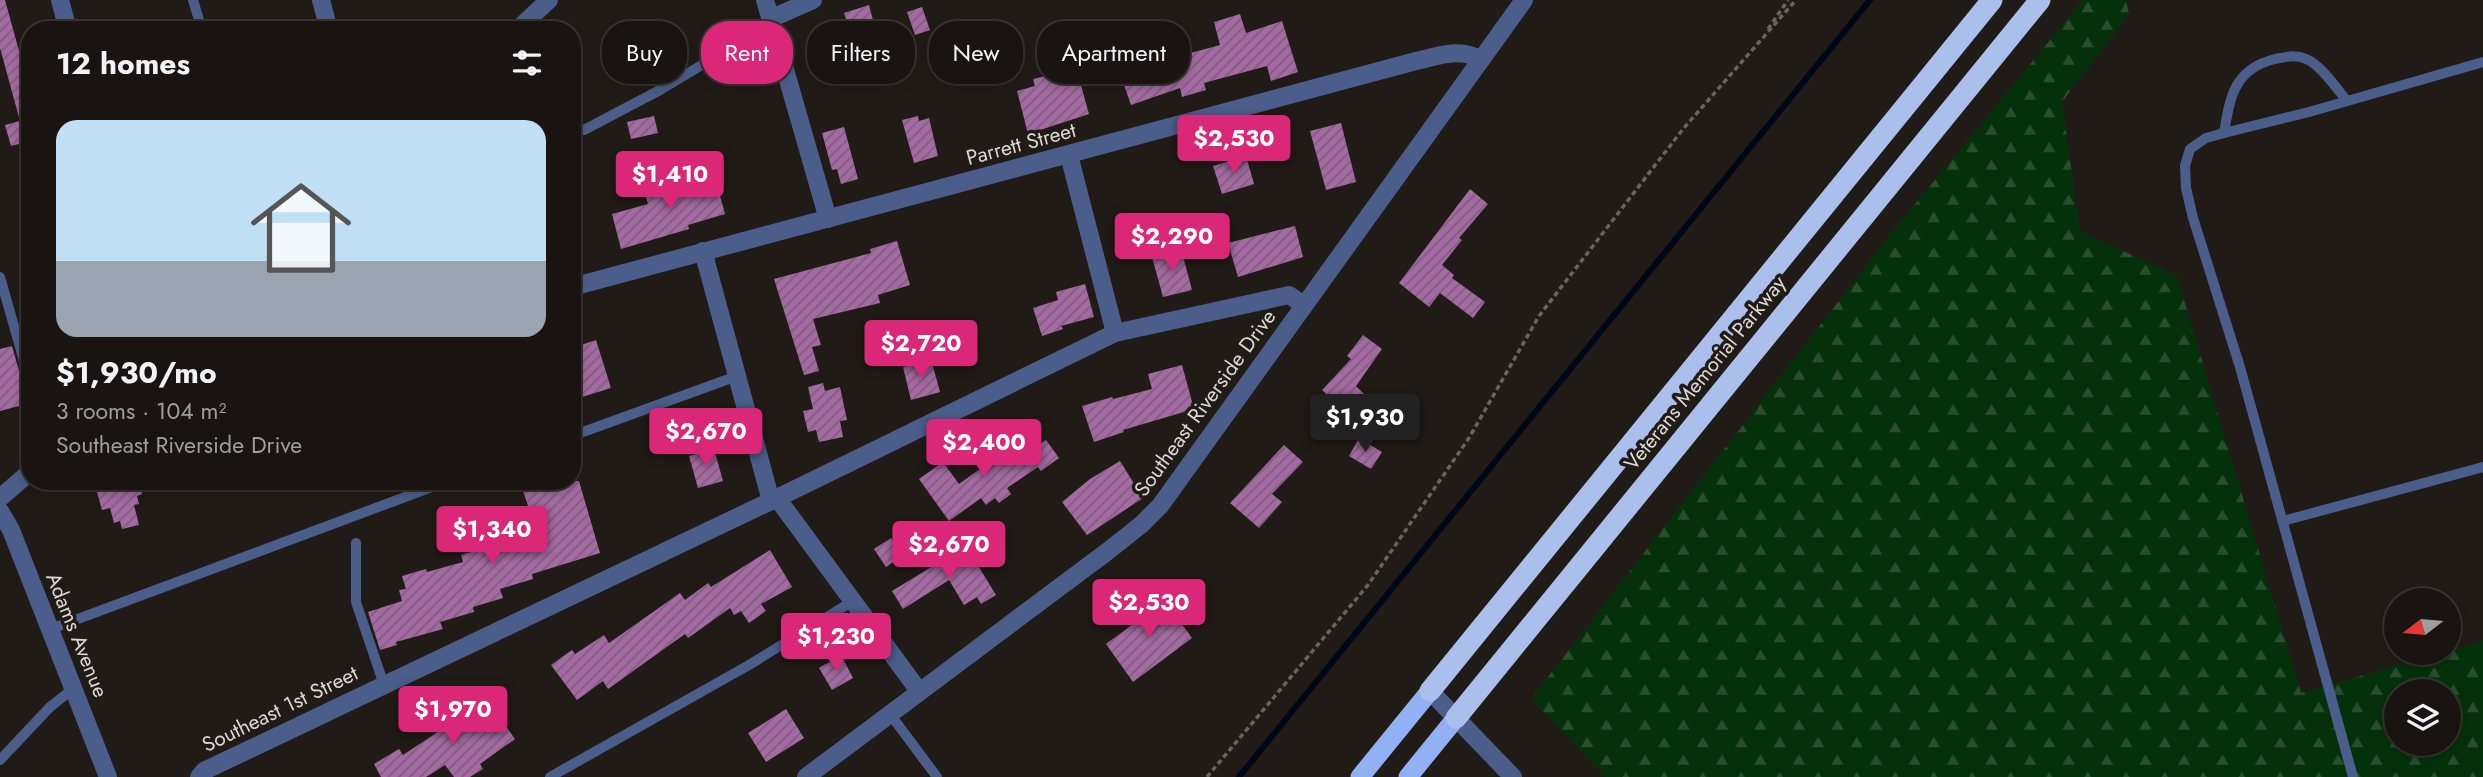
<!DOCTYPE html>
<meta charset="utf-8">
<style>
:root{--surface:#191411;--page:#26211f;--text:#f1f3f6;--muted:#9f9e9f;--line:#373331;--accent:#db2777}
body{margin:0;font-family:Jost,sans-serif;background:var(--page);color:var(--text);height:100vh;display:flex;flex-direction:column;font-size:26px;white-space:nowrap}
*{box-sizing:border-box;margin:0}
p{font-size:23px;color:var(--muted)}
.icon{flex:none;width:38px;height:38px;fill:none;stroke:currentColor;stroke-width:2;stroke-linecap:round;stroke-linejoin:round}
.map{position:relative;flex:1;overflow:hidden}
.drawer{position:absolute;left:21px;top:21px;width:560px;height:469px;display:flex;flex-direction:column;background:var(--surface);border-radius:28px;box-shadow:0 4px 10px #0003,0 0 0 2px var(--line)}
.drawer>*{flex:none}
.top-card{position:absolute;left:602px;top:21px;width:665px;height:63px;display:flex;gap:14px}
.needle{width:46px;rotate:254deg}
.buttons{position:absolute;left:2384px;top:588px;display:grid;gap:14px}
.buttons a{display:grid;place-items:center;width:77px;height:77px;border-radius:50%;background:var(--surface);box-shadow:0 4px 10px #0003,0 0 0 2px var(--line);font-size:35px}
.price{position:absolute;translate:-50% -60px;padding:0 16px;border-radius:7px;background:var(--accent);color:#fff;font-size:23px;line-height:46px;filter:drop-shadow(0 2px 4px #0008)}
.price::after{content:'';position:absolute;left:50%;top:42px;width:21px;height:16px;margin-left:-10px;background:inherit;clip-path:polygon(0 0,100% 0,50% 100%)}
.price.on{background:#222;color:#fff}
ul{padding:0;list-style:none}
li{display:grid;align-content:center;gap:14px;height:371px;padding:0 35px}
li span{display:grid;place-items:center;height:217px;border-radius:21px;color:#555}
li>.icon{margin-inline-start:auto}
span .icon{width:126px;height:126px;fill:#fffc;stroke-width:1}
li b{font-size:30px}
h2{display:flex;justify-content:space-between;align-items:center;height:84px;padding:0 35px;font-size:30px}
.pill{padding:0 24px;border-radius:28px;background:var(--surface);box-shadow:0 4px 10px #0003,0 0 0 2px var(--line);font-size:24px;line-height:63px}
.pill.on{background:var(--accent);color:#fff}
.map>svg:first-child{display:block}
.forest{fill:url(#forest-firs);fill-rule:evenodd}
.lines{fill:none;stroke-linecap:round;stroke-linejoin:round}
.stream{stroke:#000817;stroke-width:6}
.building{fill:url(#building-hatch)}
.path{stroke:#696460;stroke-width:3.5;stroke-dasharray:5 3.5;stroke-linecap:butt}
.service{stroke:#4b5e8b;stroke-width:10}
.minor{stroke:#4b5e8b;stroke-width:18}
.tertiary{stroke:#4b5e8b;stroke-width:18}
.trunk{stroke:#92b0f4;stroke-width:19}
.motorway{stroke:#abbfec;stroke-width:21}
.labels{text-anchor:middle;stroke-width:7;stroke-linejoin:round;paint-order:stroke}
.street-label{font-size:21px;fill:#dcd8d5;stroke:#211b17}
</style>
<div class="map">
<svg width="2483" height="777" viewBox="0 0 2483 777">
<defs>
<pattern id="forest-firs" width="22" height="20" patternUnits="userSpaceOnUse" patternTransform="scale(1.75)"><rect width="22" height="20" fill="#04310a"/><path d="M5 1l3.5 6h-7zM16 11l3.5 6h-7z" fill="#284e2d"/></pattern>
<pattern id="building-hatch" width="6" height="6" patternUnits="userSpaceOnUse" patternTransform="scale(1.75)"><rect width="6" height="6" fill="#a46aa2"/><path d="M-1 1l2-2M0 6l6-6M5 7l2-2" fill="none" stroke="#825c80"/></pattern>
</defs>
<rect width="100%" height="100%" fill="#211b17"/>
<!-- forest -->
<path class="forest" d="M2083 0H2126L2129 14 2062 102 2080 231 2177 276 2301 693 2441 653H2448V651L2483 641V777H1606L1531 699 1893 231ZM2396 691H2448V744H2396Z"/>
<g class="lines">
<!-- stream -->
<path class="stream" d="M1239 777 1870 0"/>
</g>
<!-- building -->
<g class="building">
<path d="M0 0H5L24 69 30 67V141L11 146 5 125 20 121 0 48Z"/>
<path d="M869 5 874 24 850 31 844 13Z"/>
<path d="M922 7 930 30 915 35 907 12Z"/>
<path d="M1240 14 1246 33 1282 21 1298 72 1271 81 1267 66 1204 83 1206 90 1182 97 1180 88 1131 105 1109 42 1135 33 1146 65 1220 45 1214 22Z"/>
<path d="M1072 53 1089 114 1028 134 1017 91 1035 86 1033 79 1058 73 1053 58Z"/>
<path d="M654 116 658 133 631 139 627 122Z"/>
<path d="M918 116 919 121 929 118 938 156 914 163 902 120Z"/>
<path d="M1341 123 1356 182 1326 190 1310 131Z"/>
<path d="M844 127 858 179 841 184 837 169 832 170 822 133Z"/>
<path d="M1246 156 1254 184 1222 194 1213 166Z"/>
<path d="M714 173 725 214 688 225 689 229 621 249 612 214 648 204 645 194Z"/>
<path d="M1470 189 1488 204 1459 238 1462 240 1442 265 1454 275 1452 278 1485 302 1473 318 1440 293 1429 307 1399 283Z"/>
<path d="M1295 226 1303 257 1238 277 1228 243Z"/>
<path d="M897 241 910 285 878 295 880 303 813 319 821 345 812 347 819 371 804 375 774 279 871 253 870 249Z"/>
<path d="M1181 249 1192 290 1163 297 1152 257Z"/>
<path d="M1085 284 1094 317 1061 326 1063 329 1042 336 1033 308 1058 300 1056 292Z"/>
<path d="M1363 335 1382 349 1356 386 1366 396 1348 415 1322 390 1351 359 1347 356Z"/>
<path d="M596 340 611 388 582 397 572 364V348Z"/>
<path d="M12 346 23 385 30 390V403L0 411V349Z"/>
<path d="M931 359 940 392 911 400 903 367Z"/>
<path d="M1182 365 1194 409 1123 430 1124 432 1094 442 1082 406 1112 397 1113 399 1152 389 1148 374Z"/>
<path d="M823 383 825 391 840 387 847 420 840 421 843 437 819 442 816 430 808 432 803 411 813 409 808 387Z"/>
<path d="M1359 438 1382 452 1371 469 1349 456Z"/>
<path d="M1046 440 1059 458 1041 471 1038 467 1007 488 1011 494 999 503 995 498 986 505 981 498 949 521 919 479 943 462 959 484 984 466 979 459 997 445 1010 465Z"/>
<path d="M1284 445 1303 462 1272 494 1282 502 1259 528 1230 503Z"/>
<path d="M714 449 723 481 698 488 689 456Z"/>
<path d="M1120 461 1143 498 1087 535 1062 502 1090 479Z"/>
<path d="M105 481H139L142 494 137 496 139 504 134 505 139 525 122 529 120 521 114 523 110 508 102 510 97 492 107 489Z"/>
<path d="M532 481H579L600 553 532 574 533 579 500 589 503 598 473 607 474 612 440 622 443 629 396 642 397 645 380 650 368 612 402 601 399 590 406 589 402 576 426 569 427 572 463 562 461 555 488 547 490 556 529 543 523 521 532 518 521 485Z"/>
<path d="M891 538 902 556 886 567 874 549Z"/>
<path d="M966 546 996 595 981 604 977 597 964 605 949 580 903 609 892 591Z"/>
<path d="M770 550 792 587 761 604 766 611 749 623 741 611 734 615 730 608 688 638 685 634 608 689 603 681 577 700 551 665 572 650 575 654 604 635 609 643 680 593 685 600 708 583 711 587Z"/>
<path d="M1160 594 1192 638 1133 682 1106 644 1144 616 1139 610Z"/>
<path d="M841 655 853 678 832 690 819 668Z"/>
<path d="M482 693 515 739 480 764 483 769 470 777H454L445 765 426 777H381L374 764 399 749 403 755 462 716 458 710Z"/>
<path d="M786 709 804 738 766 762 748 733Z"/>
</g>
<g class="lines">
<!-- path -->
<g class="path">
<path d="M1768 29 1788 0"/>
<path d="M1207 777 1368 585 1469 438 1539 316 1683 129 1796 0"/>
</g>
<!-- service -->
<g class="service">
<path d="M193 0 202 30"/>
<path d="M584 130 660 90 772 23"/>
<path d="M2224 133C2230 97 2234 69 2275 59 2286 57 2295 54 2306 59 2320 64 2337 89 2347 101"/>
<path d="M0 277 30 382"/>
<path d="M572 436 737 376"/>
<path d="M2283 521 2483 467"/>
<path d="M356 543V602L384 685"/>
<path d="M51 629 448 481"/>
<path d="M890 714 937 777"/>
<path d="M0 760 50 707 74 688"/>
<path d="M550 777 749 665 853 601"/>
<path d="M2353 777 2240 367 2193 218 2186 188 2185 166 2190 149 2206 138 2224 133 2309 112 2483 62"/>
</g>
<!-- minor -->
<g class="minor">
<path d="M60 0 68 30"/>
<path d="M321 0 329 30"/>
<path d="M765 0 828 219"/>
<path d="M770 19 813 0"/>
<path d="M1069 155 1115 333"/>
<path d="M703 251 771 501"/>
<path d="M572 287 1416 61C1439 56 1460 47 1481 60"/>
<path d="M777 498 919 691"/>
<path d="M0 511 11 530 108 777"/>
<path d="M199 777 204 771 771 501 1115 333 1289 295 1304 305"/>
</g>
<!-- tertiary -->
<g class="tertiary">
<path d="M517 30 549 0"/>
<path d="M0 498 30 472"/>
<path d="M1430 691 1513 777"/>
<path d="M806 777 1108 551 1142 524 1160 506 1524 0"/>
</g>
<!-- trunk -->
<g class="trunk">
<path d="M1360 777 1430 691"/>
<path d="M1408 777 1456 718"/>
</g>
<!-- motorway -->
<g class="motorway">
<path d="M1430 691 1992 0"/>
<path d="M1456 718 2040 0"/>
</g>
</g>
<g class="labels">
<!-- street labels -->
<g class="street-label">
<text transform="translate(1021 144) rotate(-15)" y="7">Parrett Street</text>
<text transform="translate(1705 373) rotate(-51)" y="7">Veterans Memorial Parkway</text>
<text transform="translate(1205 403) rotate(-54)" y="7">Southeast Riverside Drive</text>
<text transform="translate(77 635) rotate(68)" y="7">Adams Avenue</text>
<text transform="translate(280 709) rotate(-26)" y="7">Southeast 1st Street</text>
</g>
</g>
</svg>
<div class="buttons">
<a><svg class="needle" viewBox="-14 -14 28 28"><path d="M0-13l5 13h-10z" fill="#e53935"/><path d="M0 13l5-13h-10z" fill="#9f9e9f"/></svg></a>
<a><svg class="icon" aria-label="layers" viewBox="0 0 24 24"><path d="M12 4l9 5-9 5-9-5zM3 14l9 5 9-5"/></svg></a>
</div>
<b class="price" style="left:1234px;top:175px">$2,530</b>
<b class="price" style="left:670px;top:211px">$1,410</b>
<b class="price" style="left:1172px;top:273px">$2,290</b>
<b class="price" style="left:921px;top:380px">$2,720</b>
<b class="price on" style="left:1365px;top:454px">$1,930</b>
<b class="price" style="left:706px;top:468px">$2,670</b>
<b class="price" style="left:984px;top:479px">$2,400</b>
<b class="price" style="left:492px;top:566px">$1,340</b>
<b class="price" style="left:949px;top:581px">$2,670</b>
<b class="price" style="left:1149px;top:639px">$2,530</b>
<b class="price" style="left:836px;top:673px">$1,230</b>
<b class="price" style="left:453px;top:746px">$1,970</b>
<div class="top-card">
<a class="pill">Buy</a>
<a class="pill on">Rent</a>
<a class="pill">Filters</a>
<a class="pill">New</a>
<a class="pill">Apartment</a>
</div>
<section class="drawer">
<h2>12 homes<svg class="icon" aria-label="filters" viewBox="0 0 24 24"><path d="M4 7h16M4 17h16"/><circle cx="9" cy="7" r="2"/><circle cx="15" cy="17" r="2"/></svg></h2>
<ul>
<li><span style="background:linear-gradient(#bfe0f5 65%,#9aa5b1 0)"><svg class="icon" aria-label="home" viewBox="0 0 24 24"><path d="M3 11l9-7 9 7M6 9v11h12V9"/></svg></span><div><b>$1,930/mo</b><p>3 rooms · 104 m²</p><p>Southeast Riverside Drive</p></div></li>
</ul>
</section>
</div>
